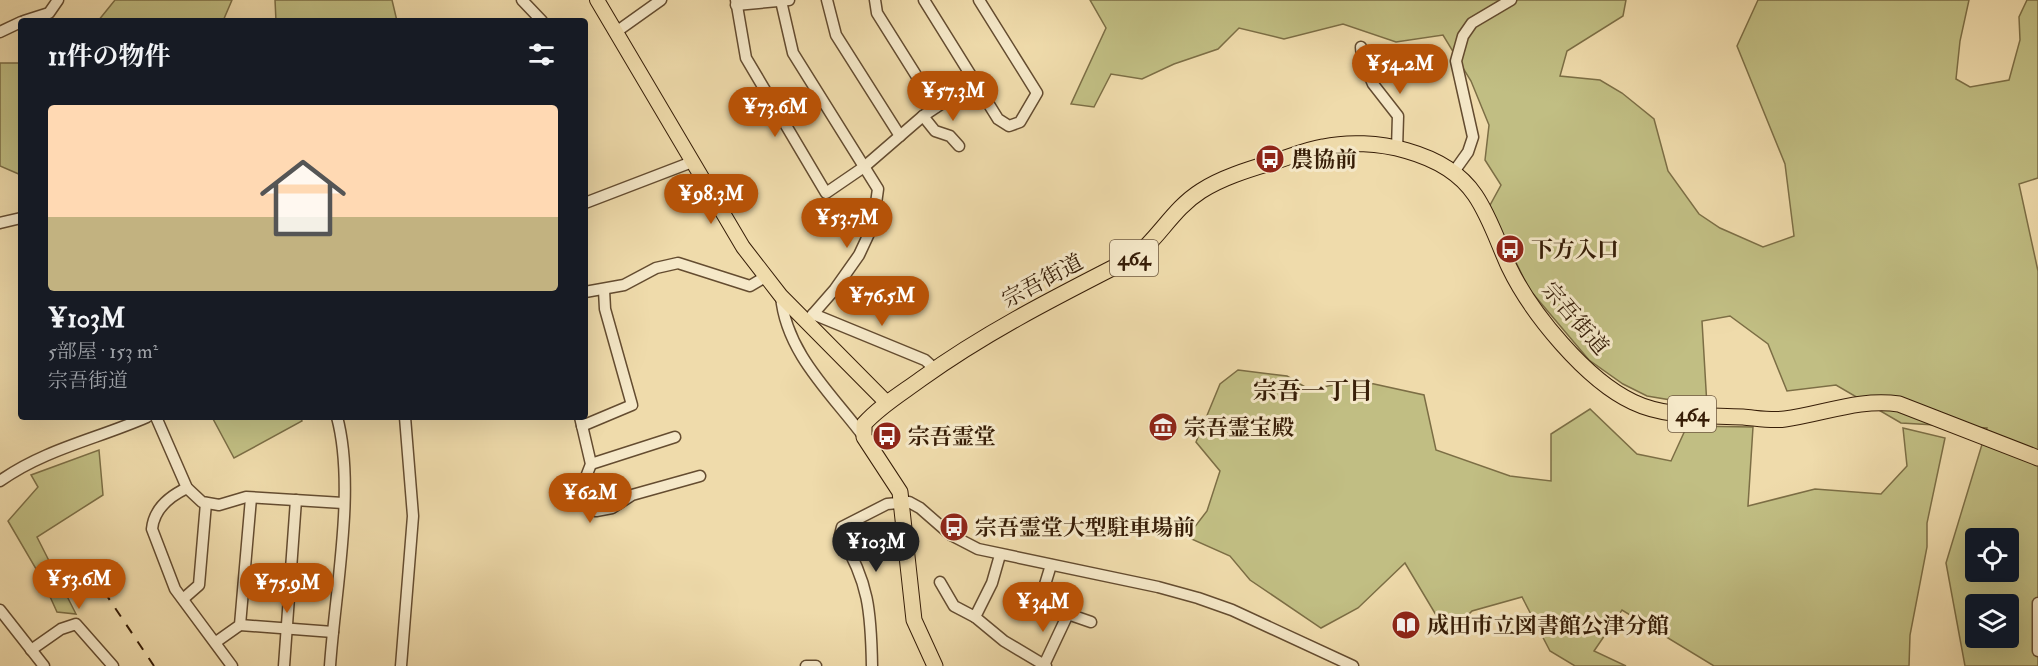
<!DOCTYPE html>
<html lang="ja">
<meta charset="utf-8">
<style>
:root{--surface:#171b24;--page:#242831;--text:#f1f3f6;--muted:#9ea1a6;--accent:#b45309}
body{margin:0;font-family:"IM FELL Double Pica","Noto Serif JP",serif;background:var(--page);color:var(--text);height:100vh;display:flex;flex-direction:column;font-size:22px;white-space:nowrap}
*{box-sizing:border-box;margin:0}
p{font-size:20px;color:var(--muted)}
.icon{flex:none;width:33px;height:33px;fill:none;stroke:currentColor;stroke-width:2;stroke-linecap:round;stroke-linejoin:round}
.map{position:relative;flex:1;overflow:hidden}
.side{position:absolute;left:18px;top:18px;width:570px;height:402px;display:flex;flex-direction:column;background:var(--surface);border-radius:6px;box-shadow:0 6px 24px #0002}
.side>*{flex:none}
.controls{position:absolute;left:1965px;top:528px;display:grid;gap:12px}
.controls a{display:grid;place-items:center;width:54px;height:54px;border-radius:6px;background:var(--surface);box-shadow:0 6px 24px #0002;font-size:30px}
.price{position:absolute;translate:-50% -51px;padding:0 14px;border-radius:21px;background:var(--accent);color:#fff;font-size:20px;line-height:39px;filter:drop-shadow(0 2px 3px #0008)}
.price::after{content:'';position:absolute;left:50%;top:36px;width:18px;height:14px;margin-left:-9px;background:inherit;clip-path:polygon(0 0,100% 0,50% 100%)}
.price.current{background:#222;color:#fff}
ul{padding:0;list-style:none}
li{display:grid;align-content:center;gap:12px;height:318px;padding:0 30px}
li span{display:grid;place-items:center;height:186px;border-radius:6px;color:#555}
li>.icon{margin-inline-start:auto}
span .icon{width:108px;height:108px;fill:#fffc;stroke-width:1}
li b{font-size:26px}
h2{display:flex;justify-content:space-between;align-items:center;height:72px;padding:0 30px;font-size:26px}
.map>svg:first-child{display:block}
.green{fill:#c1be83;stroke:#7c6e45;stroke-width:1.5;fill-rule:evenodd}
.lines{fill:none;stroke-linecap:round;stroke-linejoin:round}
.minor-casing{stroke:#644c30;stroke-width:13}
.major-casing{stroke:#361d07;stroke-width:16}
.highway-casing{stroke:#361d07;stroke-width:17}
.minor{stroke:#f5e8c8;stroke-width:10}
.major{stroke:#efdbab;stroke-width:14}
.highway{stroke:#efdbab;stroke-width:15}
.rail{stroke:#361d07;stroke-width:2;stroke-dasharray:10 10;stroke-linecap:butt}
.labels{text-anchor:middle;stroke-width:6;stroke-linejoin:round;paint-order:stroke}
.shield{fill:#f5e8c8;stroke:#6f5a41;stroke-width:1.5}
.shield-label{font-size:21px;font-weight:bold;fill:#361d07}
.poi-label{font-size:22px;font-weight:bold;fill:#361d07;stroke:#f5e8c8;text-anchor:start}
.street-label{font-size:22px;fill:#361d07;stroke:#f5e8c8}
.neighbourhood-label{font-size:24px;font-weight:bold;fill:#361d07;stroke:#f5e8c8}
</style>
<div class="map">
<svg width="2038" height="666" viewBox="0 0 2038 666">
<rect width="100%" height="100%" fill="#efdbab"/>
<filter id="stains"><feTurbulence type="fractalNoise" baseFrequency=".00333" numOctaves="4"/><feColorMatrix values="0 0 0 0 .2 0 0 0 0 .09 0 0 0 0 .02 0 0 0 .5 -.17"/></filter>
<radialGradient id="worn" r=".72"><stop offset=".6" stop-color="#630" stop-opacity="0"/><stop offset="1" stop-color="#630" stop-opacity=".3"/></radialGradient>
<!-- green -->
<g class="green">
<path d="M115 0H232L223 21H98Z"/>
<path d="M275 0H392L397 21H276Z"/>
<path d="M1090 0H1626L1623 16 1567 51 1560 76 1600 80 1622 93 1654 119 1668 171 1699 214 1720 228 1763 247 1794 236 1785 164 1737 46 1758 0H1969L1960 41 1956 79 1970 87 2009 80 2020 40 2019 17 2027 0H2038V178L2019 184 2038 271V666H1965L1946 563 1987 428 1901 423 1836 385 1787 391 1768 344 1730 316 1702 321 1707 406 1647 396 1623 384 1589 360 1529 289 1489 207 1501 185 1485 160 1489 125 1471 81 1443 35 1396 42 1343 24 1284 39 1239 28 1218 49 1174 64 1142 79 1111 74 1094 107 1071 104 1106 28ZM1976 538H2008V572H1976ZM1976 604H2008V638H1976Z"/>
<path d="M0 63H21V175L0 166Z"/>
<path d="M1238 370 1287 376 1310 390 1356 380 1424 395 1436 450 1510 476 1551 481V434L1590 409 1637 454 1671 461 1687 426 1753 427 1748 506 1815 489 1881 494 1907 466 1903 428 1945 438 1927 523V547L1910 635 1909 666H1714L1622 610 1594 651 1626 666H1575L1550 651 1522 597 1472 611 1457 626 1445 630 1405 563 1358 608 1321 628 1250 580 1230 556 1187 537 1207 511 1220 471 1196 442 1220 384Z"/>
<path d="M212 417H300L302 421 234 458Z"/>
<path d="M99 450 103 495 37 537 76 614 57 612 42 579 8 521 38 487 31 475Z"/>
</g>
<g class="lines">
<!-- minor casing -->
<g class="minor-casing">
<g id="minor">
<path d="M522 0 542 21"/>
<path d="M736 0 746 58 826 193 864 167 923 116 974 82"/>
<path d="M827 0 836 35 900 136"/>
<path d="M875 0 877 13 936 107"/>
<path d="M924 0 998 119 1009 126 1020 122 1037 93 979 0"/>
<path d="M781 1 793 53 878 189 873 225 859 255 835 289 807 321"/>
<path d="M736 5 789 0"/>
<path d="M24 21 49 13 58 0"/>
<path d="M0 32 21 22"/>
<path d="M616 32 661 0"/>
<path d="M1361 47 1362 58 1373 84 1398 116 1397 149"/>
<path d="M923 116 935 131 950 136 959 146"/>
<path d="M1453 173 1468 152 1473 137 1456 61 1463 36 1472 23 1511 0"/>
<path d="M585 203 692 162"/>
<path d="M0 223 21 218"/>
<path d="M585 292 624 285 656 268 678 263 750 286 765 277"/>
<path d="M781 296C786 353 831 393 864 437"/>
<path d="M813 314 925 360 935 369"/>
<path d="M156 417 187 488 202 502 219 505 246 497 343 503"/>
<path d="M580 417 591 464 577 500 596 511 612 508 632 495 700 476"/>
<path d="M582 426 632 405 605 309 604 290"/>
<path d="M591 464 675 437"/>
<path d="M0 481C45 449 97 439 147 417"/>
<path d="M187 488C170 496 154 509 152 529L175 589 232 666"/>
<path d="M1000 555 992 583 975 617 1004 641 1046 666"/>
<path d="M1051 565 1039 604 1091 622"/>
<path d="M940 582 954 606 975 617"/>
<path d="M183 599 199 585 206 503"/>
<path d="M2038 603V651"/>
<path d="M0 610 44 666"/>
<path d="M240 625 333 632"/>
<path d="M216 642 240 625 251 498"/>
<path d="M31 650 61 629 76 624 113 666"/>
<path d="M1044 665 1068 614"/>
<path d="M284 666 296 500"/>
<path d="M330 666C335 591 356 488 337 417"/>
<path d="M401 666 413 516 405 417"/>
<path d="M806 666H816"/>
<path d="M872 666C871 612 869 582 840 535L842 527 887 504 909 502 920 508 951 535 978 549 1158 587 1198 598 1232 610 1353 666"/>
</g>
</g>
<!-- major casing -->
<g class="major-casing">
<path id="major" d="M597 0 743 247 781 296 887 403"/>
</g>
<!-- highway casing -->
<g class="highway-casing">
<path id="highway" d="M935 666 914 620 900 492 864 437V424C880 406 902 393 921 379 989 330 1062 294 1136 256 1160 236 1174 208 1201 191 1221 178 1247 170 1270 163 1287 158 1305 150 1323 147 1373 136 1446 152 1475 195 1490 217 1498 243 1509 267 1531 313 1586 380 1633 402 1666 418 1707 415 1743 417 1756 418 1771 421 1785 419 1823 414 1860 398 1899 404L2038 458"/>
</g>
<!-- minor -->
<use href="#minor" class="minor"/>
<!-- major -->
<use href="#major" class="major"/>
<!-- highway -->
<use href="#highway" class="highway"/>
<!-- rail -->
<path class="rail" d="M93 575 154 666"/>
</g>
<!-- icons -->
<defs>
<g id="bus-disc" transform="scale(1.5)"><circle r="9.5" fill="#8f2418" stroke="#f5e8c8"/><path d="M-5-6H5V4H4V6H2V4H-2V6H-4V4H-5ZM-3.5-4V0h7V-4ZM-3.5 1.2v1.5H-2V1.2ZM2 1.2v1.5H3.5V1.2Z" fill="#fff"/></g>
<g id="museum-disc" transform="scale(1.5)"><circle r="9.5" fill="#8f2418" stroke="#f5e8c8"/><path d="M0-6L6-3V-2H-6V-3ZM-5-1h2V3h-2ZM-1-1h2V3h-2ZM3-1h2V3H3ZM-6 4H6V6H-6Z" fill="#fff"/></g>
<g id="library-disc" transform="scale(1.5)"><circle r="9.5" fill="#8f2418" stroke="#f5e8c8"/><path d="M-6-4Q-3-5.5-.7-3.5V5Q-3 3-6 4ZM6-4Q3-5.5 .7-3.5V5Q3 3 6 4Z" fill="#fff"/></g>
</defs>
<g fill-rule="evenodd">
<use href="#bus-disc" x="1270" y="159"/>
<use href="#bus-disc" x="1510" y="249"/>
<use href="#museum-disc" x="1163" y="427"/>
<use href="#bus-disc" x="887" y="436"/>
<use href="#bus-disc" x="954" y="527"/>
<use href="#library-disc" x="1406" y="625"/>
</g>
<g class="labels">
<!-- shield labels -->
<g class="shield">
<rect x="1110" y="240" width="48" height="36" rx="4.5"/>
<rect x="1668" y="396" width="48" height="36" rx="4.5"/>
</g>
<g class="shield-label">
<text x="1134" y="265">464</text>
<text x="1692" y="421">464</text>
</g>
<!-- poi labels -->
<g class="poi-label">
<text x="1291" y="167">農協前</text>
<text x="1531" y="257">下方入口</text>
<text x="1184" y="435">宗吾霊宝殿</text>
<text x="908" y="444">宗吾霊堂</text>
<text x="975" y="535">宗吾霊堂大型駐車場前</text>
<text x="1427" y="633">成田市立図書館公津分館</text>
</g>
<!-- street labels -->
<g class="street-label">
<text transform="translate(1042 280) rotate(-28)" y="8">宗吾街道</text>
<text transform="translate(1576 318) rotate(49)" y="8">宗吾街道</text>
</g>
<!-- neighbourhood labels -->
<g class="neighbourhood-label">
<text x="1313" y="399">宗吾一丁目</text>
</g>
</g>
<rect width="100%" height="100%" filter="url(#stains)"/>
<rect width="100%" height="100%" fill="url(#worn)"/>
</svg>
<div class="controls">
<a><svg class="icon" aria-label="locate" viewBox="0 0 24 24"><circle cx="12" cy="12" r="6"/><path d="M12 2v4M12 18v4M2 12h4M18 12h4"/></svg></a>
<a><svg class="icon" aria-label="layers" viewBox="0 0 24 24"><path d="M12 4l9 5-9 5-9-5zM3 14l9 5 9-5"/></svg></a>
</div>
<b class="price" style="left:1400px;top:95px">¥54.2M</b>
<b class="price" style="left:953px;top:122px">¥57.3M</b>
<b class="price" style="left:775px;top:138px">¥73.6M</b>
<b class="price" style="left:711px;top:225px">¥98.3M</b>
<b class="price" style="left:847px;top:249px">¥53.7M</b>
<b class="price" style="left:882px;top:327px">¥76.5M</b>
<b class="price" style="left:590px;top:524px">¥62M</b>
<b class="price current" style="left:876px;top:573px">¥103M</b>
<b class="price" style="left:79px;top:610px">¥53.6M</b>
<b class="price" style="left:287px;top:614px">¥75.9M</b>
<b class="price" style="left:1043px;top:633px">¥34M</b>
<section class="side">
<h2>11件の物件<svg class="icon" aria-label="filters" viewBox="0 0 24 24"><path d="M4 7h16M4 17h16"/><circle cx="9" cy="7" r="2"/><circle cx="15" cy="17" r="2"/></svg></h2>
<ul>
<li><span style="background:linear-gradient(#ffd9b3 60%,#c2b280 0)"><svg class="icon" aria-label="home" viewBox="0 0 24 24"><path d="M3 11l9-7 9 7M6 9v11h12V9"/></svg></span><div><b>¥103M</b><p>5部屋 · 153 m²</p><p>宗吾街道</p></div></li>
</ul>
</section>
</div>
